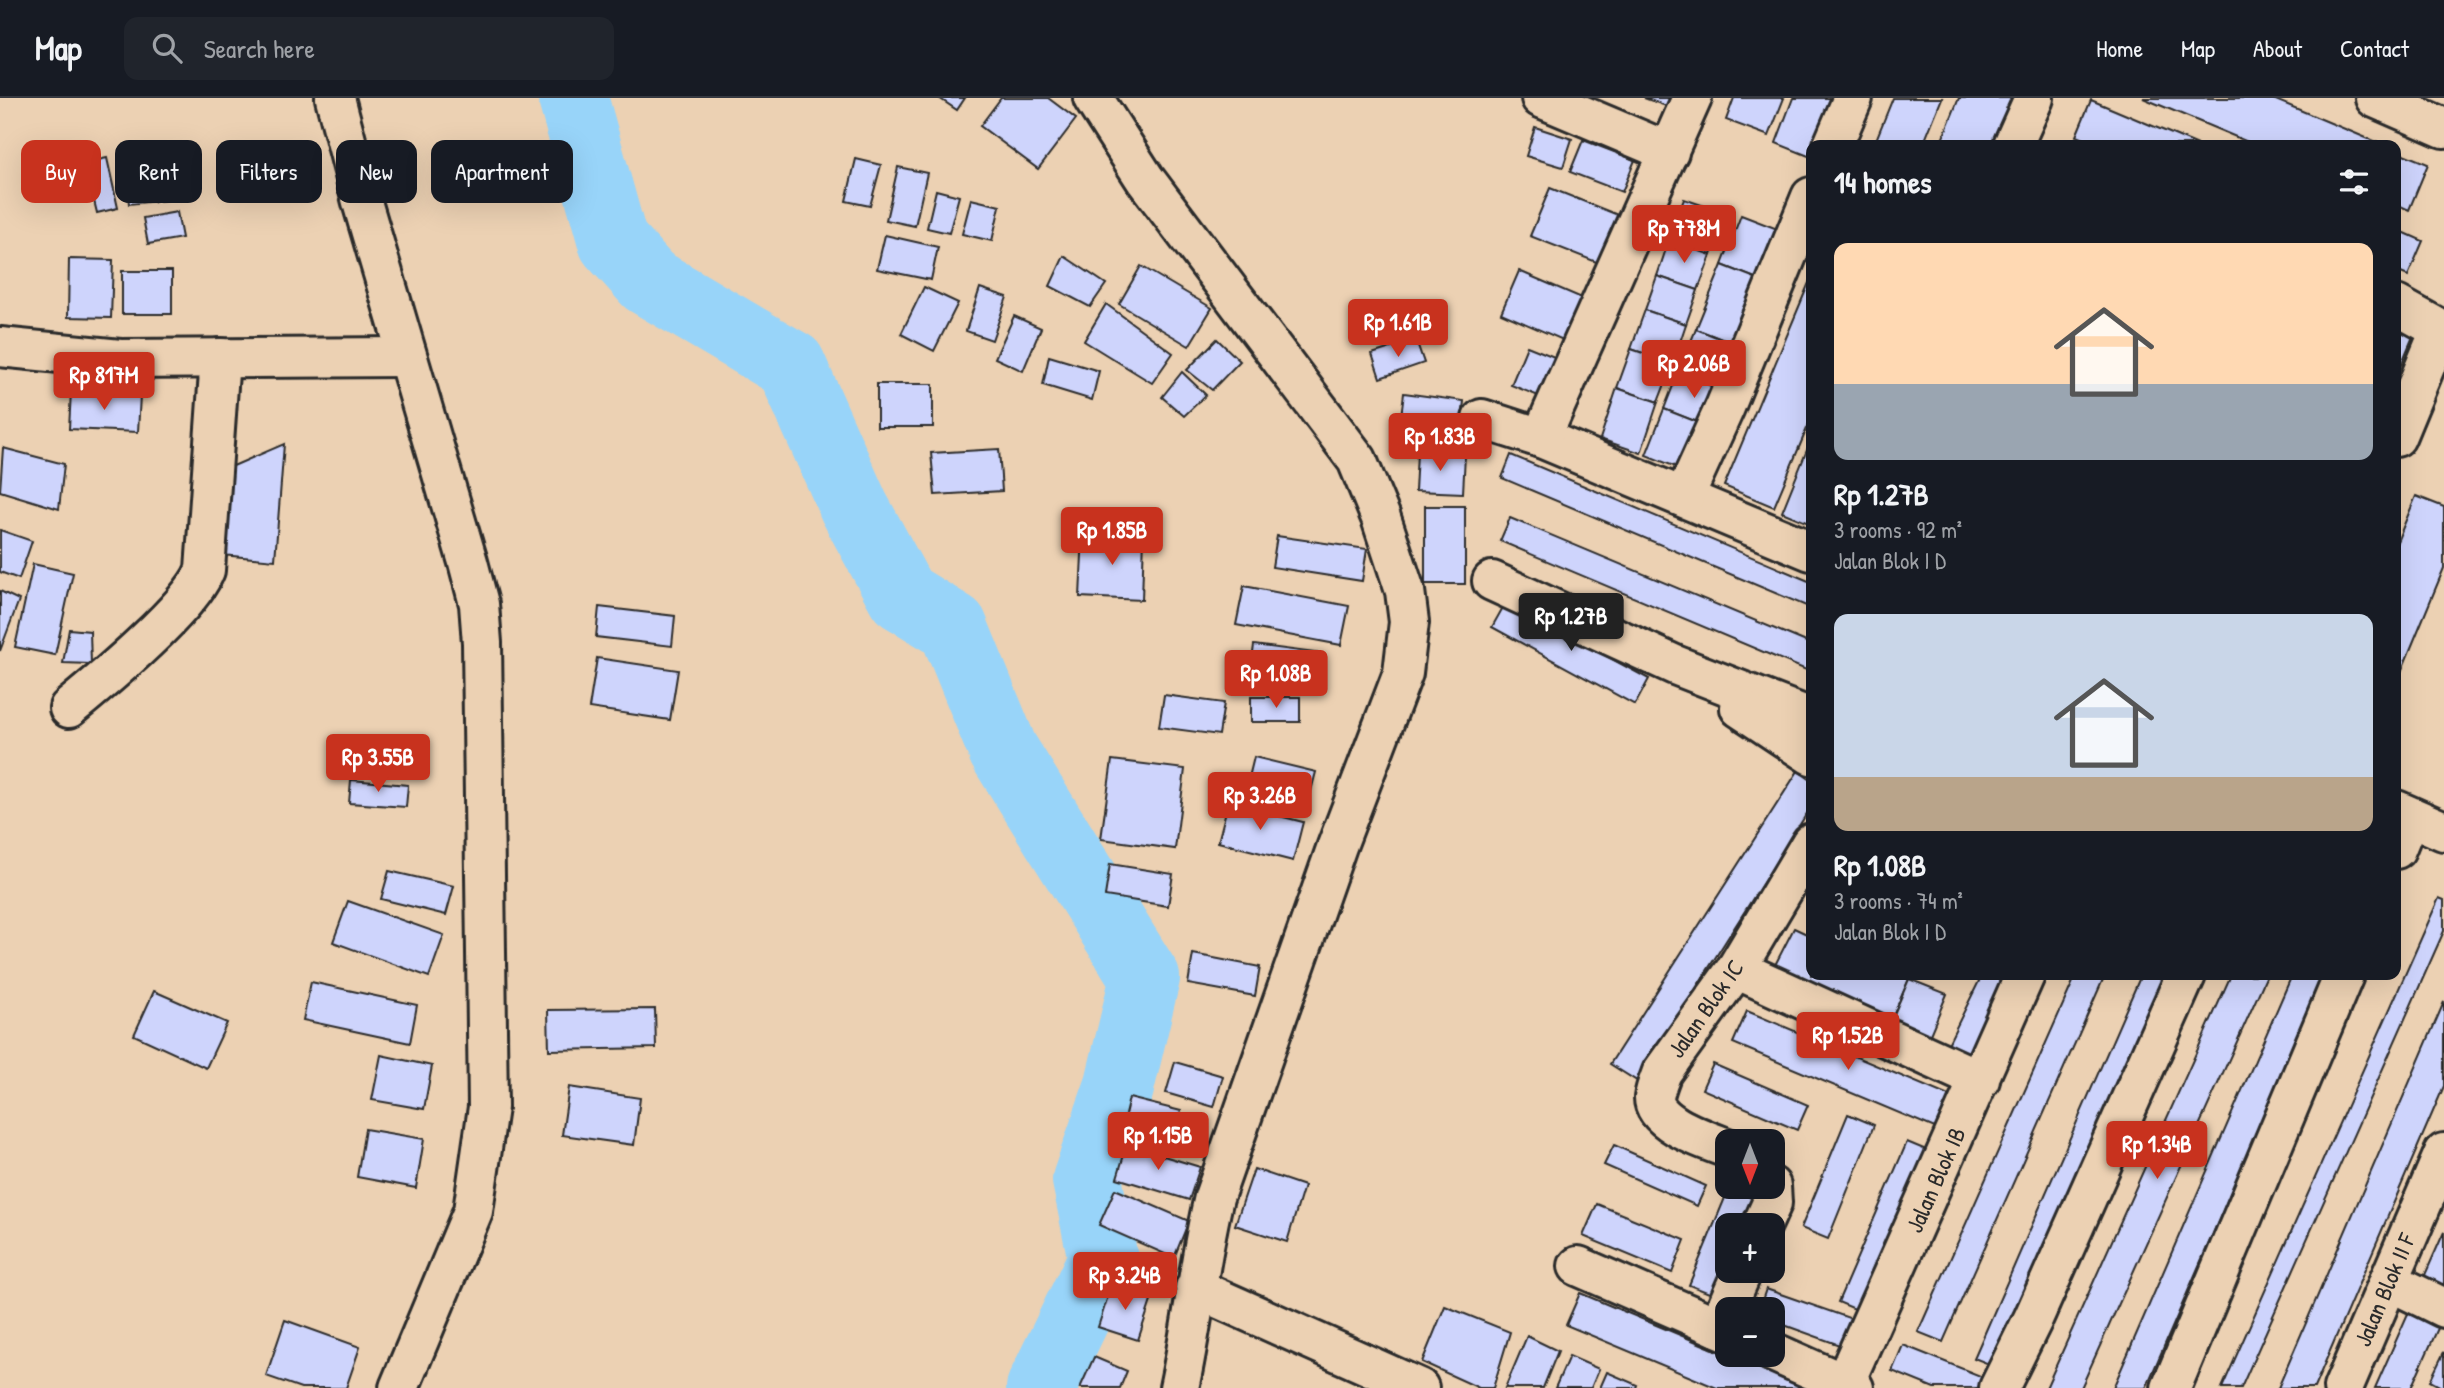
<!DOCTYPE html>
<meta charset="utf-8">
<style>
:root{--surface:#171b24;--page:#20242c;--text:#f1f3f6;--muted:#9ea1a6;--line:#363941;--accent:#c8321e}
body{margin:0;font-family:"Patrick Hand",sans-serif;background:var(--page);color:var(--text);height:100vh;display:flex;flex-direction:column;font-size:26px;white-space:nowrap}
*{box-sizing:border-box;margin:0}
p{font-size:23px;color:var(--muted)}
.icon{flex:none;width:38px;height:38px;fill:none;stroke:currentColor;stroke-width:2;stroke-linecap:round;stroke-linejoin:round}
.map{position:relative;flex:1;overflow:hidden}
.sheet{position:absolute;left:1806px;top:42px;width:595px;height:840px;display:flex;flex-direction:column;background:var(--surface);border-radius:14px;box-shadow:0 7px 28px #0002}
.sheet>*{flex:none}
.hud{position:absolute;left:21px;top:42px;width:665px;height:63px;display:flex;gap:14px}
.needle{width:46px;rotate:180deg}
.fabs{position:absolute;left:1715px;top:1031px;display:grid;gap:14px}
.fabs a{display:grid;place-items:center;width:70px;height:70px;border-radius:14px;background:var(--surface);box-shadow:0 7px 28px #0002;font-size:35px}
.price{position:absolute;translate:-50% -60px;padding:0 16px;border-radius:7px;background:var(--accent);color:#fff;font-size:23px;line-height:46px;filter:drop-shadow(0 2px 4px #0008)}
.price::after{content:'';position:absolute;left:50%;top:42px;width:21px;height:16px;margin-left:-10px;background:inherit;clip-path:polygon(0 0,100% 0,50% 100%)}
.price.current{background:#222;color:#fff}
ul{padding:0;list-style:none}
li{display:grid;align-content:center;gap:14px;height:371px;padding:0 28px}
li span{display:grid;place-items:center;height:217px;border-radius:14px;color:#555}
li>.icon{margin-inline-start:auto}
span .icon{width:126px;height:126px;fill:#fffc;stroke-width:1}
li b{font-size:30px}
h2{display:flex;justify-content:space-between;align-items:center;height:84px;padding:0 28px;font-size:30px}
.chip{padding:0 24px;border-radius:14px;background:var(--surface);box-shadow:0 7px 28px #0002;font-size:24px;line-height:63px}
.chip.current{background:var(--accent);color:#fff}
header{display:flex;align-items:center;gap:42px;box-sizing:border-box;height:98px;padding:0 35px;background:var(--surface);border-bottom:2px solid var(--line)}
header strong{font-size:33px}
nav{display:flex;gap:38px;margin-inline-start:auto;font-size:24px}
.search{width:490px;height:63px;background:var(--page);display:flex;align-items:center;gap:18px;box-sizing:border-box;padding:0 24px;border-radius:14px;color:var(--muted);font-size:26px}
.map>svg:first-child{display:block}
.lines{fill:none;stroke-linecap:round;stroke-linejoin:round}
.river{stroke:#98d4f9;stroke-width:70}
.building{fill:#ced4fc;stroke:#2b2b2b;stroke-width:2}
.minor-casing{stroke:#2b2b2b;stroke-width:44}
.minor{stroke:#ecd1b3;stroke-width:38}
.labels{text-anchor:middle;stroke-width:6;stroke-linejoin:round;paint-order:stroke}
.street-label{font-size:24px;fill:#2b2b2b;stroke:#ecd1b3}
</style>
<header>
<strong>Map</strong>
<div class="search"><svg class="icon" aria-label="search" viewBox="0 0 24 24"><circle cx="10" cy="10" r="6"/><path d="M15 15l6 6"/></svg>Search here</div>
<nav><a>Home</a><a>Map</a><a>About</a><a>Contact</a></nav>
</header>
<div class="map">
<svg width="2444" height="1290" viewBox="0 0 2444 1290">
<rect width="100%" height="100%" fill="#ecd1b3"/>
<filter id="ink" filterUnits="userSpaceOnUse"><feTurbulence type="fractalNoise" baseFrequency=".0143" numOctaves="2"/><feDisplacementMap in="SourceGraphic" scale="14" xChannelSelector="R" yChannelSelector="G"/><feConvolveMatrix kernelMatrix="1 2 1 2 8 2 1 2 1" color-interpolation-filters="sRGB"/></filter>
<g filter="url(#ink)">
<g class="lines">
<!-- river -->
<path class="river" d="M573 0 613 144 648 183 791 267 854 409 902 498 953 529 1003 652 1145 880 1119 990 1087 1082 1103 1161 1041 1290"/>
</g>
<!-- building -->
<g class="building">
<path d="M939 0H965L957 12Z"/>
<path d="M1001 0H1048L1076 21 1038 71 980 28Z"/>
<path d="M1644 0H1685L1680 13Z"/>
<path d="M1734 0H1784L1769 38 1726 22Z"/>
<path d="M1793 0H1848L1830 47H1811V59L1776 45Z"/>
<path d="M1893 0H1942L1923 47H1874Z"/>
<path d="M1959 0H2012L1993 47H1940Z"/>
<path d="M2143 0H2271L2383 47H2255Z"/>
<path d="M2091 2 2198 47H2098L2076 38Z"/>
<path d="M1535 29 1572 41 1563 69 1526 58Z"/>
<path d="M1583 42 1635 62 1622 94 1570 74Z"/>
<path d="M2396 53 2428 66 2409 112 2396 106Z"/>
<path d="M192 59 197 99 129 106 124 67Z"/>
<path d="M107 60 118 110 97 115 85 65Z"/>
<path d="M856 61 881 67 870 108 846 103Z"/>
<path d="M898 69 927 75 915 128 886 122Z"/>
<path d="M1550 90 1623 119 1604 167 1530 138Z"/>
<path d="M936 92 959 98 949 135 927 130Z"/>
<path d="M971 101 1000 108 992 143 962 136Z"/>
<path d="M1684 101 1725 115 1711 157 1669 142Z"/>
<path d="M177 114 182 140 148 146 143 120Z"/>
<path d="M1741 117 1788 135 1768 185 1722 167Z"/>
<path d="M2396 131 2423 143 2408 178 2396 173Z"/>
<path d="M885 137 938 149 931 182 877 171Z"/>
<path d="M1669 142 1711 157 1698 192 1657 178Z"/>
<path d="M1064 158 1106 186 1090 209 1050 188Z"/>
<path d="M69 161 113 162 111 220 68 219Z"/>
<path d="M1722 167 1768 185 1742 249 1696 231Z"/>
<path d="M1141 168 1212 210 1189 248 1119 206Z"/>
<rect x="122" y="173" width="50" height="43"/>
<path d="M1519 173 1582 200 1563 242 1501 215Z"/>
<path d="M1657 178 1698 192 1686 226 1645 212Z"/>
<path d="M1811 180V321L1774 409 1724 388Z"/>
<path d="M924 189 958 205 934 253 901 236Z"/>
<path d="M980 190 1007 199 992 242 966 233Z"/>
<path d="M1106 206 1173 255 1152 285 1084 243Z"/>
<path d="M1645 212 1686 226 1673 265 1631 251Z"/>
<path d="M1014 218 1041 230 1023 273 995 260Z"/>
<path d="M2396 220 2417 229 2398 274 2396 273Z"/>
<path d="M1696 231 1742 249 1725 293 1678 275Z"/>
<path d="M1217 241 1240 263 1212 292 1187 272Z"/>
<path d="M1416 242 1424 265 1380 280 1372 256Z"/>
<path d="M1527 248 1562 262 1546 301 1511 287Z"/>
<path d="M1631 251 1673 265 1658 304 1617 290Z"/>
<path d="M1049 258 1099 273 1092 302 1043 287Z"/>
<path d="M1182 274 1206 297 1184 318 1162 299Z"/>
<path d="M1678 275 1725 293 1710 329 1664 311Z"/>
<rect x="877" y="286" width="56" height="43"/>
<path d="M1617 290 1658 304 1641 355 1600 341Z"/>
<path d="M71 293 140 297 138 334 69 331Z"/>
<path d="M1404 295 1464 303 1460 341 1399 334Z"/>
<path d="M1664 311 1710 329 1691 375 1646 357Z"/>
<path d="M1811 342V426L1782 414Z"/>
<path d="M284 346 275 462 222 457 224 372Z"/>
<path d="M3 350 64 366 59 411 0 393Z"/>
<path d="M999 351 1002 393 935 397 931 355Z"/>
<path d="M1417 355 1465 357 1463 395 1415 393Z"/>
<path d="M1511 357 1811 484V510L1502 380Z"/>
<path d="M2416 398 2444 409V470L2396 586V446Z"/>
<rect x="1425" y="408" width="40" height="78"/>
<path d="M1510 420 1811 546V574L1500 443Z"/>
<path d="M0 432 32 443 19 481 0 474Z"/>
<path d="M1083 435 1144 438 1142 502 1080 499Z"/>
<path d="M1277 438 1367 451 1362 483 1272 469Z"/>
<path d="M33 466 73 475 55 557 15 549Z"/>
<path d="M1244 488 1349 508 1341 547 1236 527Z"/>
<path d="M0 493 19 502 0 553Z"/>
<path d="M1506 504 1649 581 1635 607 1492 529Z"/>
<path d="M599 509 675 518 672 548 596 539Z"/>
<path d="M69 531 90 533 91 566 63 565Z"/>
<path d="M1254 547 1323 556 1319 586 1250 578Z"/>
<path d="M597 560 678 572 670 622 589 610Z"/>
<path d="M1164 597 1224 605 1219 637 1159 629Z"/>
<rect x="1251" y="599" width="49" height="25"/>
<path d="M1254 659 1316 674 1306 712 1245 696Z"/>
<path d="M1112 662 1185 671 1175 751 1101 741Z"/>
<path d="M1798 673 1811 682V709L1637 983 1610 966Z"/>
<path d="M351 682 408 687 406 709 349 705Z"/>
<path d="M1228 705 1303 724 1293 763 1218 744Z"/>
<path d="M1110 766 1173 776 1168 808 1105 798Z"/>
<path d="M389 773 454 788 446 817 381 801Z"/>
<path d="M2439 800 2444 802V833L2241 1290H2222Z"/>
<path d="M348 803 444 837 429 879 333 844Z"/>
<path d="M1794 830 1811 838V877H1899L1909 881 1891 923 1774 869Z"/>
<path d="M1193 856 1260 869 1255 898 1188 886Z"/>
<path d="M1982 877H2020L1979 961 1948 946Z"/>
<path d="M2076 877H2105L1943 1244 1918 1234Z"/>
<path d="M2141 877H2175L2004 1272 1974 1260Z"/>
<path d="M2231 877H2267L2081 1290H2046Z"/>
<path d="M2292 877H2325L2146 1290H2113Z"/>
<path d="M1909 881 1947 896 1929 939 1891 923Z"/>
<path d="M311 884 417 907 410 945 303 922Z"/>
<path d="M154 893 227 925 206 970 134 937Z"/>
<path d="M2444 904V988L2314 1290H2278Z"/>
<path d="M655 911 656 950 549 952 548 912Z"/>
<path d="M1747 913 1963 1004 1949 1036 1733 945Z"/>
<path d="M381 957 432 968 424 1011 372 1002Z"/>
<path d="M1175 964 1223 978 1214 1009 1166 995Z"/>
<path d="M1713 966 1808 1007 1797 1032 1702 991Z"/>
<path d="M569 989 640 1000 634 1047 562 1037Z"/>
<path d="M1129 1000 1181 1013 1174 1041 1122 1029Z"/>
<path d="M1848 1016 1874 1027 1828 1141 1801 1130Z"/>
<path d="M365 1031 424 1041 416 1090 357 1079Z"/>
<path d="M1907 1044 1943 1059 1874 1219 1838 1204Z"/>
<path d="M1127 1047 1200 1069 1189 1102 1117 1080Z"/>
<path d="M1614 1047 1706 1088 1697 1108 1604 1067Z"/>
<path d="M1254 1071 1304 1088 1287 1144 1235 1127Z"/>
<path d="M1729 1090 1766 1106 1758 1127H1727V1202L1689 1187Z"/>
<path d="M1115 1091 1189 1123 1174 1160 1099 1127Z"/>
<path d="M1597 1106 1685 1142 1672 1175 1583 1138Z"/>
<path d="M2444 1134V1217L2411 1290H2375Z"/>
<path d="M1112 1186 1152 1200 1138 1242 1098 1229Z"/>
<path d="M1766 1191 1855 1222 1845 1249 1773 1223V1211H1759Z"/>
<path d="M1580 1195 1806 1290H1717L1566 1227Z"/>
<path d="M1445 1208 1510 1234 1493 1290H1479L1422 1264Z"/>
<path d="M285 1222 360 1249 346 1290H301L266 1278Z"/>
<path d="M1527 1238 1558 1253 1543 1290H1505Z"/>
<path d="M1903 1247 1988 1281 1985 1290H1934L1892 1273Z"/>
<path d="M2444 1254V1290H2443L2430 1283Z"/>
<path d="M1569 1258 1599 1271 1591 1290H1555Z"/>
<path d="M1094 1259 1127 1273 1120 1290H1080Z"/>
<path d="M1607 1274 1637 1287 1636 1290H1600Z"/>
</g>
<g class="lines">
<!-- minor casing -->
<g class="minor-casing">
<g id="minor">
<path d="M335 0 362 104 468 464 479 506 482 545 488 1009 473 1113 399 1290"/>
<path d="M1093 0 1145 81 1357 362 1381 420 1405 493 1409 524 1403 575 1337 748 1214 1099C1199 1162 1193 1226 1179 1290"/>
<path d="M1541 0 1669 54"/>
<path d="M2375 0 2444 30"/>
<path d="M1833 47 1853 0"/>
<path d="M2013 47 2034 0"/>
<path d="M2396 207 2434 228 2436 242 2396 339"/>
<path d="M0 249 120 261 407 259"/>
<path d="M1482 321 1541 340 1811 453"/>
<path d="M1541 340 1692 0"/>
<path d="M1684 399 1725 309 1811 99"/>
<path d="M1492 483 1675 567 1811 620"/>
<path d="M69 610C102 583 192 508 205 472L220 260"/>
<path d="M1740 610 1811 657"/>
<path d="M2396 712 2444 733"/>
<path d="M2396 751 2409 719"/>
<path d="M1736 871 1980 982"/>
<path d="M1727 1050C1707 1042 1654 1026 1654 1000 1655 991 1659 982 1662 974L1736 871 1811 745"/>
<path d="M1762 1127 1772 1105 1771 1088"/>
<path d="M1578 1168 1727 1233"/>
<path d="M2389 1183 2444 1210"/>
<path d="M1195 1190 1419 1290"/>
<path d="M1718 1229 1743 1172"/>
<path d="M1773 1254 1854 1290"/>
<path d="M1844 1286 2025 877"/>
<path d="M1999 1290 2033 1221 2186 877"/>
<path d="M2171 1290 2344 877"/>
<path d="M2343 1290 2444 1055"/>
</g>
</g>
<!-- minor -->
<use href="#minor" class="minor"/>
</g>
</g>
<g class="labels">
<!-- street labels -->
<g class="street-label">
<text transform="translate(1706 911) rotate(-55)" y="8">Jalan Blok IC</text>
<text transform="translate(1936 1082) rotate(-66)" y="8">Jalan Blok IB</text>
<text transform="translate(2385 1192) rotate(-67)" y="8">Jalan Blok II F</text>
</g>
</g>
</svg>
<div class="fabs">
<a><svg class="needle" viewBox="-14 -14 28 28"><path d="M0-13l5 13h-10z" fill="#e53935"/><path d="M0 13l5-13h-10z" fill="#9ea1a6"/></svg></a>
<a>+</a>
<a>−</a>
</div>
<b class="price" style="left:1684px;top:167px">Rp 778M</b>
<b class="price" style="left:1398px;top:261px">Rp 1.61B</b>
<b class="price" style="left:1694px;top:302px">Rp 2.06B</b>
<b class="price" style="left:104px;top:314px">Rp 817M</b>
<b class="price" style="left:1440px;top:375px">Rp 1.83B</b>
<b class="price" style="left:1112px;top:469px">Rp 1.85B</b>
<b class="price current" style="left:1571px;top:555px">Rp 1.27B</b>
<b class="price" style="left:1276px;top:612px">Rp 1.08B</b>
<b class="price" style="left:378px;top:696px">Rp 3.55B</b>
<b class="price" style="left:1260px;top:734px">Rp 3.26B</b>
<b class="price" style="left:1848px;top:974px">Rp 1.52B</b>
<b class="price" style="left:1158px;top:1074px">Rp 1.15B</b>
<b class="price" style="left:2157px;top:1083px">Rp 1.34B</b>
<b class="price" style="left:1125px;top:1214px">Rp 3.24B</b>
<div class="hud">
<a class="chip current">Buy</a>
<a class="chip">Rent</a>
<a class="chip">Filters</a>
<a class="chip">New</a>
<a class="chip">Apartment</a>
</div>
<section class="sheet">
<h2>14 homes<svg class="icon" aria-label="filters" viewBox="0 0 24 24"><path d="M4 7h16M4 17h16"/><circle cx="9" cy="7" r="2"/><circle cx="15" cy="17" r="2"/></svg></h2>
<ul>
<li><span style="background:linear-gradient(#ffd9b3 65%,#9aa5b1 0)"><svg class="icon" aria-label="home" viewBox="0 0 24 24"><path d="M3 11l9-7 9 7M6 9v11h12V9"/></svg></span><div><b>Rp 1.27B</b><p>3 rooms · 92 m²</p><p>Jalan Blok I D</p></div></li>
<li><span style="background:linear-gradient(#c9d6e8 75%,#b9a48a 0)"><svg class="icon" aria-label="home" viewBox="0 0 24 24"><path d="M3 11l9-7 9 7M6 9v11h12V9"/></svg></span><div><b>Rp 1.08B</b><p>3 rooms · 74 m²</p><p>Jalan Blok I D</p></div></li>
</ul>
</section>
</div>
